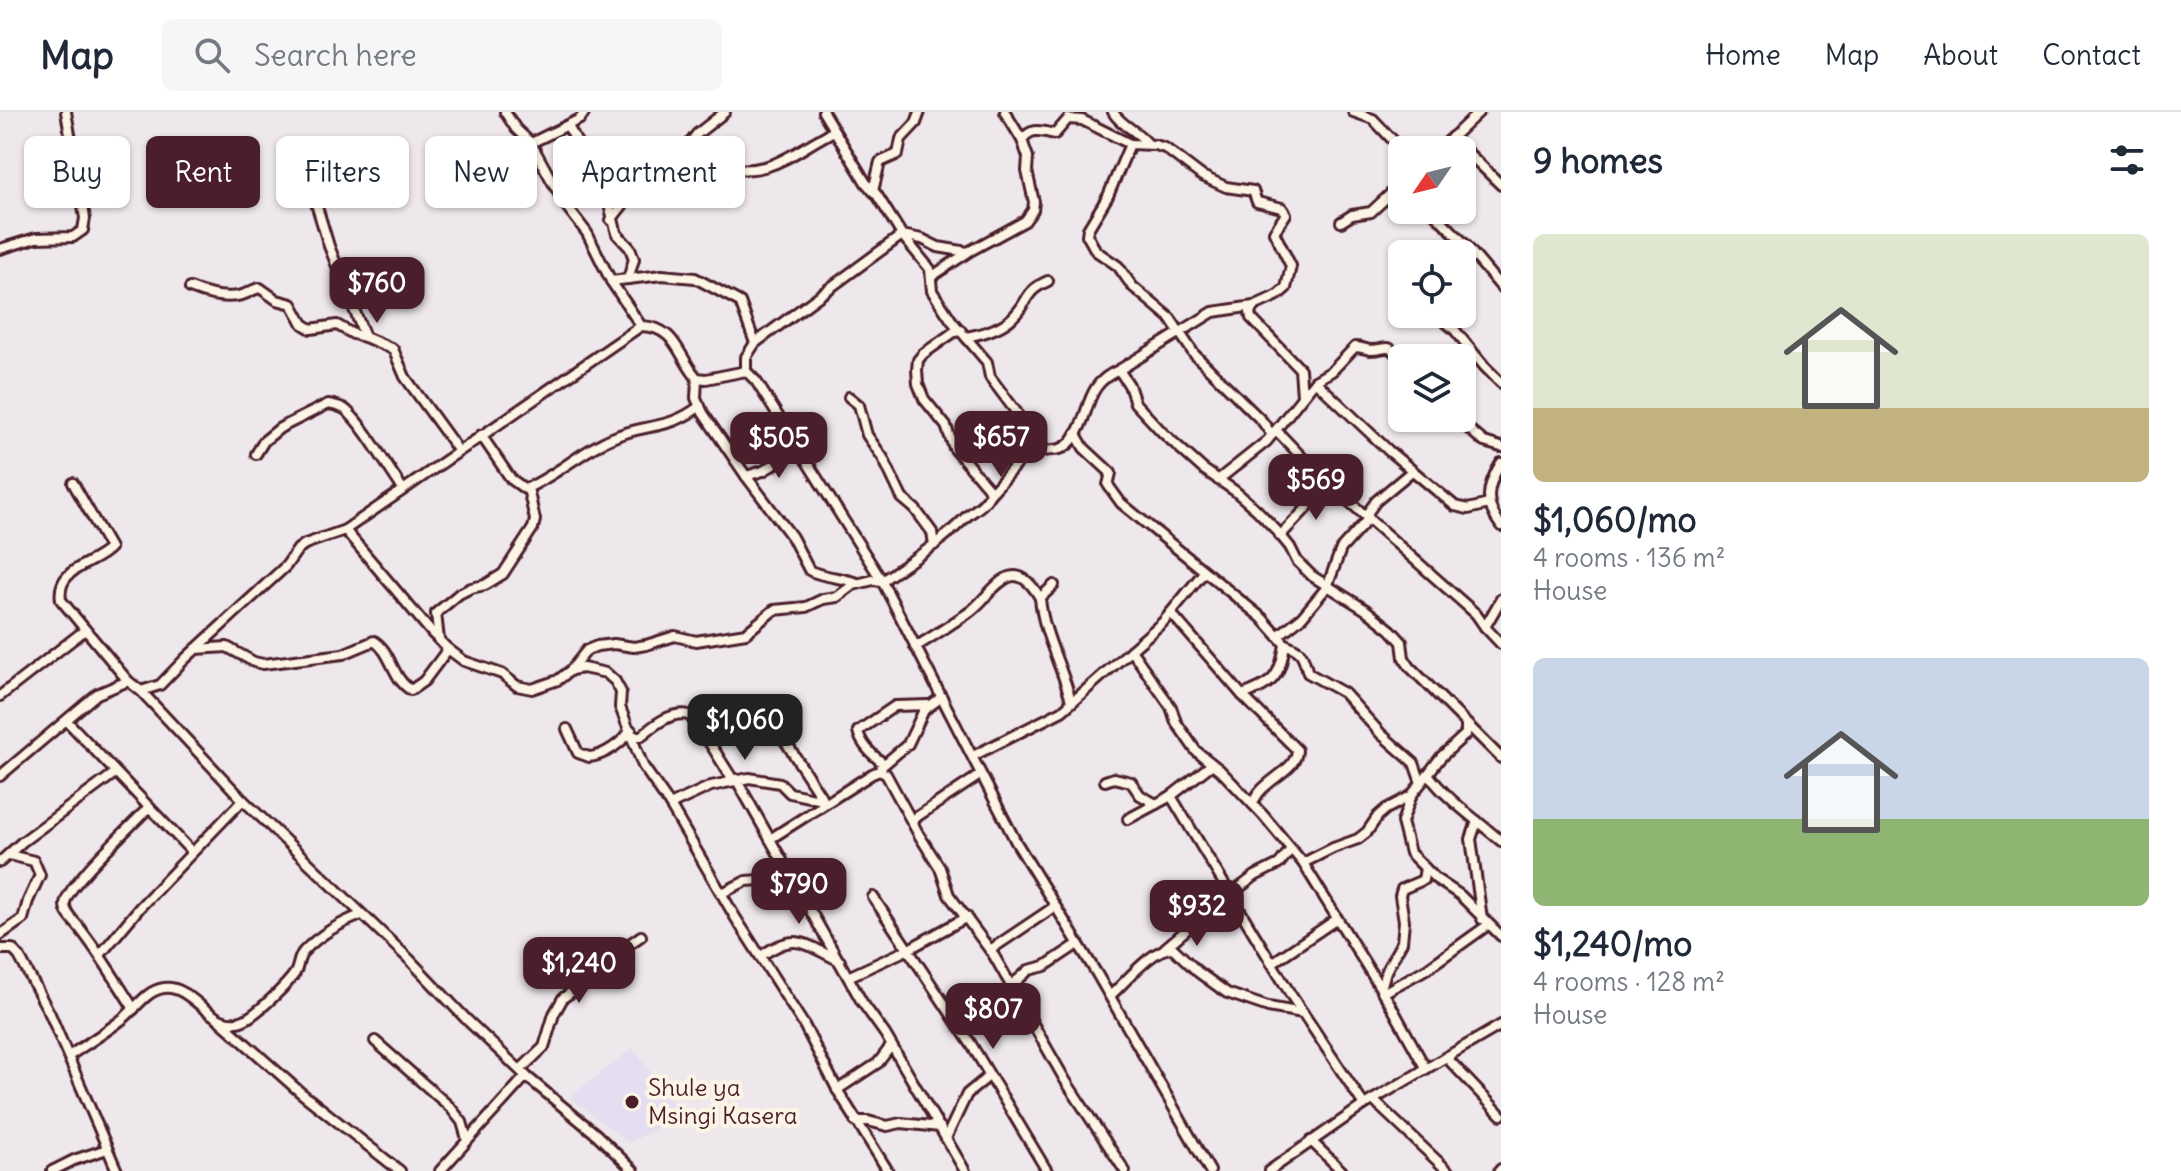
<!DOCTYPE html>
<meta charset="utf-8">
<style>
:root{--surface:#fff;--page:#f6f6f7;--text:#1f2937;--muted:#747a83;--line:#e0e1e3;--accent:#4a1f2b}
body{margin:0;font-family:Delius,sans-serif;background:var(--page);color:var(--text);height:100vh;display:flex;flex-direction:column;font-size:30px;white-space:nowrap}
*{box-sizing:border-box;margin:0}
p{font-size:26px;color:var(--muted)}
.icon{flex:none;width:44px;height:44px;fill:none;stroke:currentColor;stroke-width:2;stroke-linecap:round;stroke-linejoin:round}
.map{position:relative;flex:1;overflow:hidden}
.details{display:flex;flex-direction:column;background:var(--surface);width:680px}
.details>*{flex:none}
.top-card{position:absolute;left:24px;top:24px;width:760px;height:72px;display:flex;gap:16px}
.needle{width:52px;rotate:235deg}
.buttons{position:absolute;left:1388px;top:24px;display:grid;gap:16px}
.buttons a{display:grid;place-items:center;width:88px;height:88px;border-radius:12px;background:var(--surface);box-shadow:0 2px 6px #0004;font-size:40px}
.price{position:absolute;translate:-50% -68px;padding:0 18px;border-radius:16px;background:var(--accent);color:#fff;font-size:26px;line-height:52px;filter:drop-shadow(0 2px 4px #0008)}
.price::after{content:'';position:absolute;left:50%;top:48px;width:24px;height:18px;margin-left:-12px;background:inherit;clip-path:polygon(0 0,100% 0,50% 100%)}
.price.selected{background:#222;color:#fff}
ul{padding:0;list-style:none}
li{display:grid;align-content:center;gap:16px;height:424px;padding:0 32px}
li span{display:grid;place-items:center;height:248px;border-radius:12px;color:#555}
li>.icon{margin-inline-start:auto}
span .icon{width:144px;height:144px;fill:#fffc;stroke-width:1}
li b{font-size:34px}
h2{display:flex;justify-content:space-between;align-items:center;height:96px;padding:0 32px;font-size:34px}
.pill{padding:0 28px;border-radius:12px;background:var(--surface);box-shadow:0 2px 6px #0004;font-size:28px;line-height:72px}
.pill.selected{background:var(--accent);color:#fff}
header{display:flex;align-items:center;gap:48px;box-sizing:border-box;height:112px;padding:0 40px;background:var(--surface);border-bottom:2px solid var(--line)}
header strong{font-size:38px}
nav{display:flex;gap:44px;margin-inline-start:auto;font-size:28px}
.search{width:560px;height:72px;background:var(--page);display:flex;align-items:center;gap:20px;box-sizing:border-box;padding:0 28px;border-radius:12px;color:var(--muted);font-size:30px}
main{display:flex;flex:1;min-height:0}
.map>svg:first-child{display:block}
.built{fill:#e4def0}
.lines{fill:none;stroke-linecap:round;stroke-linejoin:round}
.minor-casing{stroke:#4a1f2b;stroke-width:14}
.minor{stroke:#fcf5e5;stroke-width:8}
.poi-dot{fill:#4a1f2b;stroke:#fcf5e5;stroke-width:3}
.labels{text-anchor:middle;stroke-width:8;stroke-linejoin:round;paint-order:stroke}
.poi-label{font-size:24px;fill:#4a1f2b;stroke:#fcf5e5;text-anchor:start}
</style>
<header>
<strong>Map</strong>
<div class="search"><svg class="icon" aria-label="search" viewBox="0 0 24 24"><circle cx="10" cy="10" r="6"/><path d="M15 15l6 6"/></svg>Search here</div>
<nav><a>Home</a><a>Map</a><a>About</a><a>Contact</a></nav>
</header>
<main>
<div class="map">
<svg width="1501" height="1059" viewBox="0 0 1501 1059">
<rect width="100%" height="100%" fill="#eee8ec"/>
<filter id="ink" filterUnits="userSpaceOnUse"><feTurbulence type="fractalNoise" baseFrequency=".0125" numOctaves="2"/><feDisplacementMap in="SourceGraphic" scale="16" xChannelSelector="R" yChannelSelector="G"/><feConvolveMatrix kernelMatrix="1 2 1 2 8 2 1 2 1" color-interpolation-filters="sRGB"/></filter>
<g filter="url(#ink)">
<!-- built -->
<path class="built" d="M633 936 683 1004 628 1031 570 985Z"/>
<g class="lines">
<!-- minor casing -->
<g class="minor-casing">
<g id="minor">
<path d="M505 0 516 17 531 31 564 91 587 121 611 169 641 214"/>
<path d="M823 0 866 71 877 83 902 123 930 157 932 179 952 209 987 250 990 265 1017 301 1025 344"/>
<path d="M1005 0 1022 28"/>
<path d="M1113 0C1120 13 1138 19 1148 32"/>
<path d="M1353 0 1373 7 1402 38"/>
<path d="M568 14 608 89 617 122 630 136 634 147 628 167"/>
<path d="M1452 25 1501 73"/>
<path d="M531 31 580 7 585 0"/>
<path d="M1130 32 1108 84 1088 117 1087 123 1096 139 1118 154 1132 174 1170 206 1194 242 1262 309 1272 323"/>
<path d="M1439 38 1479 0"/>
<path d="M684 39C695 44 707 52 718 54 771 67 790 41 834 19"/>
<path d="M310 72 329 134 365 225 393 237 405 265 458 338"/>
<path d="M873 79 880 50 898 42 901 27 916 11 920 0"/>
<path d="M1431 98 1463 130 1501 175"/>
<path d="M611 108 629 85 684 39 697 22 725 0"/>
<path d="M1341 110 1352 103 1371 100 1402 71"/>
<path d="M0 137 36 126 73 125 83 118 85 106 66 0"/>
<path d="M1462 155 1473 143"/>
<path d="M931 165 967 141"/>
<path d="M611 169 662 163 695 166 740 190 755 231"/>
<path d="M190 176C205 182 225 188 242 183 249 181 253 177 260 176L277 188 292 192 303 212 311 217 337 213 353 222 365 225"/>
<path d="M1254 194 1250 200 1251 206 1300 257 1302 284"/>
<path d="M1436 202 1454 217 1485 255 1501 271"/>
<path d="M966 225C982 222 1001 217 1013 205 1030 189 1023 180 1048 169"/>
<path d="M1119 258 1129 273 1135 291 1163 321 1203 357 1235 379 1257 398 1277 419 1290 435 1297 449 1312 464 1366 498 1391 518 1402 530 1404 546 1410 555 1501 646"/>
<path d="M746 259V245L755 231 902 123 922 127 938 135 968 140 1025 109 1033 98 1034 90 1027 59 1028 45 1022 28C1031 15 1041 19 1055 22L1068 7 1082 8 1130 32 1155 33 1165 36 1202 64 1226 75 1253 79 1257 90 1282 96 1286 102 1274 120 1291 154 1286 176 1278 183 1254 194 1213 200 1119 258C1083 273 1092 301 1073 327 1060 345 1045 334 1028 342 1018 347 1000 373 990 382"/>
<path d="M697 266 696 286 703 301 746 364 792 425 809 458C817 464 844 466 857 471"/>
<path d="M1315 269 1389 339 1455 394 1468 397 1489 392"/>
<path d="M849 285 859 293 867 323 883 346 902 386 915 397 932 420 934 433"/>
<path d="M1456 306 1484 330 1501 335"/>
<path d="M1276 318 1317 361 1476 502 1485 515"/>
<path d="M1076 322 1084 336 1111 361 1108 373 1121 391 1262 506 1285 532C1280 566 1273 572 1242 583"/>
<path d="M481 323 511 367 525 377C556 364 581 339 612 326 645 311 668 319 700 294"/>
<path d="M256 342 264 329 280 316 328 292C335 293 341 294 346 298 365 315 387 355 403 377"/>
<path d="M1501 351C1486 375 1484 391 1501 414"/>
<path d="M746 364 763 359 798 338"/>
<path d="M1218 368 1267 329 1315 269 1332 259 1355 235C1361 235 1365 237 1370 238 1390 238 1385 229 1402 248"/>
<path d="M73 371 110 436C93 454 56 455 61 488L128 569"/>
<path d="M1366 403 1376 389 1412 359"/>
<path d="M345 418 432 521 448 537 464 549 502 562 517 574 532 577 558 568 571 558 583 556 606 561 615 569 621 580 620 595 643 654 670 693 735 805 804 913 838 979 888 1059"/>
<path d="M1280 424 1317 385 1346 386"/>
<path d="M1054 473 1040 486C1043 522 1062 554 1071 589"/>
<path d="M1501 487 1485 515 1501 532"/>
<path d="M1171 501 1242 583 1297 638C1297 660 1260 668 1253 692"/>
<path d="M1279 523 1302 505 1327 475 1341 437 1369 406"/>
<path d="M439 528 436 501 459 482 471 476 485 473 503 462 533 416 535 408 528 376"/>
<path d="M1285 532C1305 540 1302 543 1308 561L1344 581 1381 622 1414 651 1421 671"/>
<path d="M915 535C933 525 951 512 968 501 992 485 1011 436 1040 486"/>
<path d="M196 537 227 535 254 550 263 552 343 542 374 529C392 540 392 567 411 578L424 569 448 537"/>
<path d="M1131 538 1171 595 1176 610 1196 639 1220 658 1263 703 1303 751 1389 890 1426 957"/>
<path d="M571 558 587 538 597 534 614 532 634 535 646 533 675 524 696 529 746 521 774 498 806 495 823 487 837 485 853 473 873 468 882 469C910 449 939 432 963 408 972 398 983 396 990 382L988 376 954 336 946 314 924 287 918 272 917 258 918 248 923 242 954 220 961 219"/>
<path d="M141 579 243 688 410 848 467 908 526 964 597 1023 634 1059"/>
<path d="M0 584 85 518"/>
<path d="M67 609 192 740"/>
<path d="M776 615 822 686"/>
<path d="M567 617 578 641 589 645C604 644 622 631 631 618"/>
<path d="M632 624H641C654 613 671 599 689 603L701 617 733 668"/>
<path d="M973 644 1062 599 1163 510 1204 460"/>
<path d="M883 651C872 643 861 633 858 619L895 594 929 593"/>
<path d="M881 655 908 632 924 598 942 585"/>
<path d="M1428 662C1448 689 1476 707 1501 729"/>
<path d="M0 664 97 582 128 569 141 579 160 573 185 547 286 454 298 437 305 432 345 418 641 214C677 215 677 243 697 266L706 267 746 259 756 269 882 469 1016 730 1097 862 1210 1059"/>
<path d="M736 667 862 890 885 922 965 1059"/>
<path d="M1105 669 1114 666 1131 670 1140 683 1156 692"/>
<path d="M1171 684 1291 883 1364 993"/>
<path d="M1411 685 1402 710 1410 741 1436 767 1460 783 1501 824"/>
<path d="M670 693 711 674 749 666 780 671 790 681 823 688"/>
<path d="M1128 707 1171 684 1211 653"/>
<path d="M912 708 980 663"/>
<path d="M1477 709 1471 727 1482 807"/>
<path d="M770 727 872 662 879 659 886 662 919 723 940 756 949 783 993 842 1065 968 1125 1059"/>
<path d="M0 750 22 730 115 661"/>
<path d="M1303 751 1333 736 1358 727 1367 720 1378 704 1386 697 1411 684 1441 645 1466 622V613"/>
<path d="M722 781 746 769 761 768 777 757 781 746"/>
<path d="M1231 782 1255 764 1279 752 1291 737"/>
<path d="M873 785 971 932 1047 1059"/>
<path d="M0 823 23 807 28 789 40 763 34 749 9 743"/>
<path d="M1165 836 1230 781"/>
<path d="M0 837H12L19 844 50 902 117 1059"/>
<path d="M990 838 1054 795"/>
<path d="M100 843 141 794 243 688"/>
<path d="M761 844C797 819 804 832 840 849"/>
<path d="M1272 851 1337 807"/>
<path d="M850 864 909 837 967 805"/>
<path d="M1012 873 1029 858 1045 854 1078 832"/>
<path d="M1381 877 1386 859 1402 830 1404 809 1400 784 1402 777 1423 768 1425 756"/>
<path d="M1383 881 1428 856 1488 813"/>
<path d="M1110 884C1125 871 1153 835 1173 836L1198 860 1227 881 1268 895 1303 901"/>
<path d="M134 897C116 869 99 840 78 814 73 808 65 801 65 793 63 776 134 712 149 695"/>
<path d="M220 909 300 980 400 1059"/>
<path d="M375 929 450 995 462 1010 467 1027"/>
<path d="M69 944C88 931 108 919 125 905 137 895 147 878 164 876 194 872 213 924 246 907 259 900 287 873 295 861 299 854 298 845 304 839 319 823 342 810 361 803"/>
<path d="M1446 945 1501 1003"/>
<path d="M520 958 544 935 554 902 563 886 599 861 608 847 641 824"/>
<path d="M837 978 878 951 891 934"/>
<path d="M1373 988 1448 1059"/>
<path d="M855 1009H868L887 1014 901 1011 940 1015"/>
<path d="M946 1026 967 982 989 964"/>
<path d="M1311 1029 1342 1059"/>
<path d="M52 1059 74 1048 107 1037"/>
<path d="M440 1059 526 964"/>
<path d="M1269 1059 1364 993 1501 913"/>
<path d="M1499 1059 1501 1057"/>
</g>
</g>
<!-- minor -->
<use href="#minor" class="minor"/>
</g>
</g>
<!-- markers -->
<circle class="poi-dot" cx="632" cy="990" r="8"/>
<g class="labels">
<!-- poi labels -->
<g class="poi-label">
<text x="648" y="984">Shule ya<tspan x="648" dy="28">Msingi Kasera</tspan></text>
</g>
</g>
</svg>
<div class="buttons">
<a><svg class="needle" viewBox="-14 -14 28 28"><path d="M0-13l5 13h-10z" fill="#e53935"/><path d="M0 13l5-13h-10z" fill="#747a83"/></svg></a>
<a><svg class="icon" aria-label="locate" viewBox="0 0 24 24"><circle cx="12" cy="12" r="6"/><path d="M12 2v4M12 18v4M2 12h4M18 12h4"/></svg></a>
<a><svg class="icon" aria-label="layers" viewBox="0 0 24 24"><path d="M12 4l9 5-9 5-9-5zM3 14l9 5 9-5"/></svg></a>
</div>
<b class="price" style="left:377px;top:213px">$760</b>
<b class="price" style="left:1001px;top:367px">$657</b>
<b class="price" style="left:779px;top:368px">$505</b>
<b class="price" style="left:1316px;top:410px">$569</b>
<b class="price selected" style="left:745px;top:650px">$1,060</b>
<b class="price" style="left:799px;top:814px">$790</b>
<b class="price" style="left:1197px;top:836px">$932</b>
<b class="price" style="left:579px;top:893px">$1,240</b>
<b class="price" style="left:993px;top:939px">$807</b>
<div class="top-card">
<a class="pill">Buy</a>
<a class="pill selected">Rent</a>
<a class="pill">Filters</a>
<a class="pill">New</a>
<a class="pill">Apartment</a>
</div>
</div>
<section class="details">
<h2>9 homes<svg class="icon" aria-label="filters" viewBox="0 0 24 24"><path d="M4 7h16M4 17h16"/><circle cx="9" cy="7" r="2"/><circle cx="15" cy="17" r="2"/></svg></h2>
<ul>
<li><span style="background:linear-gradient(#dfe7d0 70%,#c2b280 0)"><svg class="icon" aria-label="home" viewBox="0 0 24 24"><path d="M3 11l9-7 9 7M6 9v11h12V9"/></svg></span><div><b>$1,060/mo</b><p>4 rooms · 136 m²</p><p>House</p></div></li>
<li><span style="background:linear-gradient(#c9d6e8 65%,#8fb573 0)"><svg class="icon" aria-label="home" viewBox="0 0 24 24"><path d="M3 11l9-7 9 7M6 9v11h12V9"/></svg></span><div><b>$1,240/mo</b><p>4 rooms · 128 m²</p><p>House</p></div></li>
</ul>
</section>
</main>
